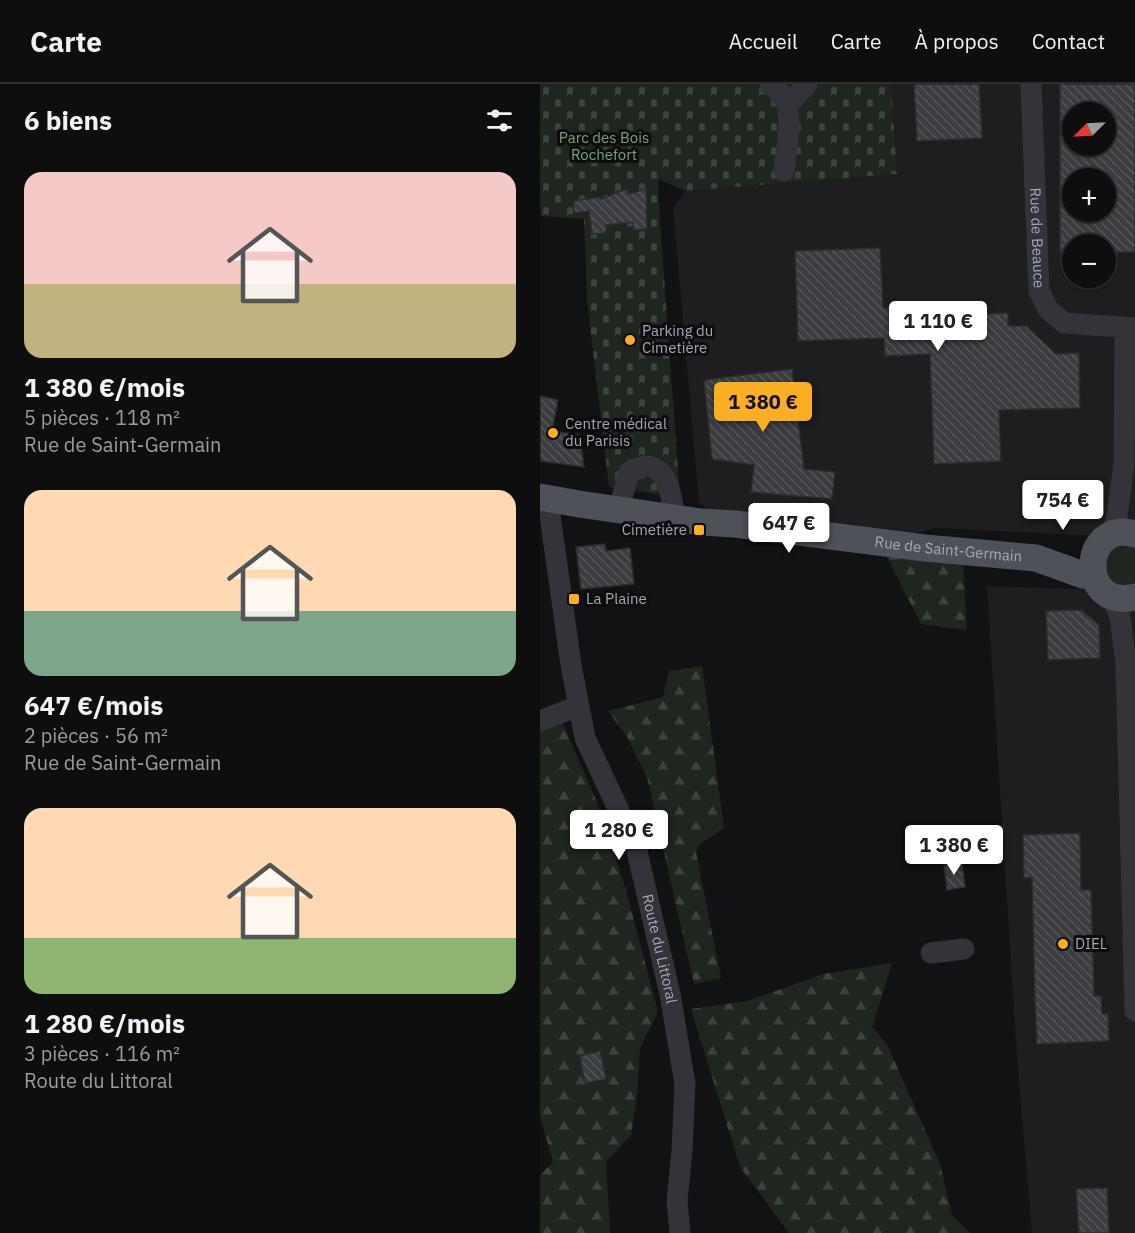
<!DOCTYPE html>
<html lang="fr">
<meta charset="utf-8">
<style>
:root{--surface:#0e0e0f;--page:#1c1c1d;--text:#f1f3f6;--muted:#9b9c9e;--line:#2e2e2f;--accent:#f9ae24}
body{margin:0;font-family:"IBM Plex Sans",sans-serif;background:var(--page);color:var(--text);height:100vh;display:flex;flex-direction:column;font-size:22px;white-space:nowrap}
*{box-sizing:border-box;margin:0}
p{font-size:20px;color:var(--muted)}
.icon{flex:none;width:33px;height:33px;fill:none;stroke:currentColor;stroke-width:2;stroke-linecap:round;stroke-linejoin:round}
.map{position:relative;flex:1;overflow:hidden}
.drawer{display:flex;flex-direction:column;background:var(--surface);width:540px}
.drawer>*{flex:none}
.needle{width:39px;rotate:246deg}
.controls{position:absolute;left:522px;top:18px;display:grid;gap:12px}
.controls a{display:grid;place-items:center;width:54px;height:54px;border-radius:50%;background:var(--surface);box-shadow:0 2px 4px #0004,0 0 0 2px var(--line);font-size:30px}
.price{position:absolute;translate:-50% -51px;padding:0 14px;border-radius:6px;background:#fff;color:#222;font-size:20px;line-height:39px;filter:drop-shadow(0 2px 3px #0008)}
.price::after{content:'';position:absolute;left:50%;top:36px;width:18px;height:14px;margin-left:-9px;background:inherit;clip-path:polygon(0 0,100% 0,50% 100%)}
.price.active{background:var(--accent);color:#111}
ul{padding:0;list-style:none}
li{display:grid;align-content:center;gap:12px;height:318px;padding:0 24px}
li span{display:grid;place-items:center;height:186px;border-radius:18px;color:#555}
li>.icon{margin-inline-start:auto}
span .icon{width:108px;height:108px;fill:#fffc;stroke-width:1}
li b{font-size:26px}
h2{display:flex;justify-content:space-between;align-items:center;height:72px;padding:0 24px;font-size:26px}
header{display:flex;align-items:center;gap:36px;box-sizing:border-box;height:84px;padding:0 30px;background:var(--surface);border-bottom:2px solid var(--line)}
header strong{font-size:28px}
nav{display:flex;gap:33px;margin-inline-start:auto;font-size:21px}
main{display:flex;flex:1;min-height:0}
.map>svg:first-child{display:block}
.built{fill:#1e1e21;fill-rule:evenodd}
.green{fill:#1e261f}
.forest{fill:url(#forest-firs)}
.cemetery{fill:url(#cemetery-stones)}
.building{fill:url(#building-back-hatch);stroke:#2c2c30;stroke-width:1.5;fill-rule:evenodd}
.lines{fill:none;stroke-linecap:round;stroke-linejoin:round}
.minor{stroke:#333439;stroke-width:21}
.major{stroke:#4f5158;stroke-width:27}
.poi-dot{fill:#f9ae24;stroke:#0d0d0e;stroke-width:2}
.labels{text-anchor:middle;stroke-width:6;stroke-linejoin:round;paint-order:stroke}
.park-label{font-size:15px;fill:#78a17a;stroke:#0d0d0e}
.street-label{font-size:15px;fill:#a3a8b5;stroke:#0d0d0e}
.poi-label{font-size:15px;fill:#a3a8b5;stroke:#0d0d0e;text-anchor:start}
</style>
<header>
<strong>Carte</strong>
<nav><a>Accueil</a><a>Carte</a><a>À propos</a><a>Contact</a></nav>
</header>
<main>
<section class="drawer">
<h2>6 biens<svg class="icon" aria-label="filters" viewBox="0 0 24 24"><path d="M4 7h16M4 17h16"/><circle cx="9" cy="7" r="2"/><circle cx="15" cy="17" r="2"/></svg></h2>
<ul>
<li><span style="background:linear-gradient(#f6c9c9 60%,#c2b280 0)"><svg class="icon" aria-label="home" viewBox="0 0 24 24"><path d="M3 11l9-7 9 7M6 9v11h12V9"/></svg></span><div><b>1 380 €/mois</b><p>5 pièces · 118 m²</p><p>Rue de Saint-Germain</p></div></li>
<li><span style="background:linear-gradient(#ffd9b3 65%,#7fa58c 0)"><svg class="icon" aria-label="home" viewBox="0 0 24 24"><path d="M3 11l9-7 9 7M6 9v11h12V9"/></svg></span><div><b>647 €/mois</b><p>2 pièces · 56 m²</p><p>Rue de Saint-Germain</p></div></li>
<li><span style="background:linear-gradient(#ffd9b3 70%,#8fb573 0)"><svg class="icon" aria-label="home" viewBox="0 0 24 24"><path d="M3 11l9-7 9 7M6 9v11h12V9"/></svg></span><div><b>1 280 €/mois</b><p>3 pièces · 116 m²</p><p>Route du Littoral</p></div></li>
</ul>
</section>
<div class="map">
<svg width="595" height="1149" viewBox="0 0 595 1149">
<defs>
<pattern id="forest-firs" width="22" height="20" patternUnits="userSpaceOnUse" patternTransform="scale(1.5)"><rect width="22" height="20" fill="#1e261f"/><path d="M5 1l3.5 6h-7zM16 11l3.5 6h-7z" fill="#3c433d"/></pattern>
<pattern id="cemetery-stones" width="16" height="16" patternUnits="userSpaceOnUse" patternTransform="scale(1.5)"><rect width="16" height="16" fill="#1e261f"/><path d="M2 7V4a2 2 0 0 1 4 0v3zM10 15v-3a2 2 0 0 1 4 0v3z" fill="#3c433d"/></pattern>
<pattern id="building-back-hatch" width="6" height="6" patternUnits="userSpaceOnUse" patternTransform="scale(1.5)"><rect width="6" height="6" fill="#3c3d41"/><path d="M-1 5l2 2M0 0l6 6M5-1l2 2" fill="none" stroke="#55565a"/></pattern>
</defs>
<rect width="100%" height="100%" fill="#121214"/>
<!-- built -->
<g class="built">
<path d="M351 0H595V454L396 444 368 451 167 425 159 418 133 124 145 107 357 90ZM532 28H566V62H532ZM532 94H566V128H532ZM532 160H566V194H532Z"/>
<path d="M447 502 595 507V1149H492L477 973Z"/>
</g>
<!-- green -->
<path class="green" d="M595 461V502L590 505 568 498 562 475 571 463Z"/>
<!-- forest -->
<g class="forest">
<path d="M347 473 423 479 427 546 381 540Z"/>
<path d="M162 582 184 744 159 761 156 768 181 894 154 900 107 693 87 653 68 627 123 613 129 587Z"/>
<path d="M22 638 57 718 86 806 118 928 100 964 97 1013 91 1051 66 1078 70 1149H0V1091L13 1078 0 1031V645Z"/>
<path d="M352 879 332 943 347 960 400 1080 412 1131 430 1149H249L200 1083 151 925 207 917 283 890Z"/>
</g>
<!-- cemetery -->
<path class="cemetery" d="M0 0H351L357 90 145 107 119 95 118 109 140 414 69 403 47 216 44 135 1 132 0 118Z"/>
<!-- building -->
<g class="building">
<path d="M374 0H439L442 54 377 57Z"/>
<path d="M520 0H595V168H566V160H532V168H520ZM532 28H566V62H532ZM532 94H566V128H532Z"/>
<path d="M87 105 88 110 106 105 107 145 93 146V138L66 141V149L52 150 49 127 34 129V117L60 113 61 115Z"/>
<path d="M340 164 343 224 366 223V233H376V245L410 244V231L468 229V242H486L516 270 539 269 540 324 459 326 461 377 394 380 390 270 345 272 344 254 258 257 255 167Z"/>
<path d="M252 285 264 385 295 388 292 415 211 408 214 381 172 375 164 296Z"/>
<path d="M0 312 18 316 12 347 40 351 44 383 0 377Z"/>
<path d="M65 460 66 467 90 464 94 500 41 505 36 463Z"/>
<path d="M541 526 559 541 560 574 508 576 506 527Z"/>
<path d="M540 749 541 806H551L554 912H561L562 930H568L569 957 497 960 495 914 492 793 484 794 483 751Z"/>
<path d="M422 779 425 803 407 806 404 781Z"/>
<path d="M60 967 66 995 45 999 40 972Z"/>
<path d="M567 1104 569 1149H539L536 1105Z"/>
</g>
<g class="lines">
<!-- minor -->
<g class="minor">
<path d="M230 0C234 4 241 8 244 14 254 32 246 67 244 87"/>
<path id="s1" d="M491 0 499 207 508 225 524 239 595 244"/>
<path d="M247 22 267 0"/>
<path id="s2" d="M13 416 10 431 31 581 45 654 96 763 130 910 145 1000 142 1067 137 1117 140 1149"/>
<path d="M79 425 89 388C125 367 131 408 135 433"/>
<path d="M572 451 577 432 584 380 585 244"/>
<path d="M572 512 580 534 586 578 595 927"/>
<path d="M0 637 38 622"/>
<path d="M391 869 424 865"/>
</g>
<!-- major -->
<g class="major">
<path id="s3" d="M0 413 39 420 161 438 195 440 385 464 496 474 543 491 553 492"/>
<path d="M595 450C541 434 537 527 595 513"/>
</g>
</g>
<!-- markers -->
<g class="poi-dot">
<circle cx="90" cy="256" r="6"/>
<circle cx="13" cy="349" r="6"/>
<rect x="153" y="440" width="12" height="12" rx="3"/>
<rect x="28" y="509" width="12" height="12" rx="3"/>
<circle cx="523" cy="860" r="6"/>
</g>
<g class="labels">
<!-- park labels -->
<g class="park-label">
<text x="64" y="59">Parc des Bois<tspan x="64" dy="17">Rochefort</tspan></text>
</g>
<!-- street labels -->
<g class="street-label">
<text dy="5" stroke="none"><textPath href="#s1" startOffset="154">Rue de Beauce</textPath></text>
<text dy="5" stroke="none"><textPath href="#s3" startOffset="412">Rue de Saint-Germain</textPath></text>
<text dy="5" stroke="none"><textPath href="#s2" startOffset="466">Route du Littoral</textPath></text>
</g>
<!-- poi labels -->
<g class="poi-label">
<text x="102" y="252">Parking du<tspan x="102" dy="17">Cimetière</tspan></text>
<text x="25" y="345">Centre médical<tspan x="25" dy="17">du Parisis</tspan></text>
<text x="147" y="451" text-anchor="end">Cimetière</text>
<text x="46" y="520">La Plaine</text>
<text x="535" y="865">DIEL</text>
</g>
</g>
</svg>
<div class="controls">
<a><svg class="needle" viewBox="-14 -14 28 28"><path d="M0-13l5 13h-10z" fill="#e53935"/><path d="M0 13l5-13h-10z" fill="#9b9c9e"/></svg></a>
<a>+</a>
<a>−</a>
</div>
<b class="price" style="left:398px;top:268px">1 110 €</b>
<b class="price active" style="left:223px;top:349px">1 380 €</b>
<b class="price" style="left:523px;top:447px">754 €</b>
<b class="price" style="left:249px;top:470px">647 €</b>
<b class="price" style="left:79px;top:777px">1 280 €</b>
<b class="price" style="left:414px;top:792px">1 380 €</b>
</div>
</main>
